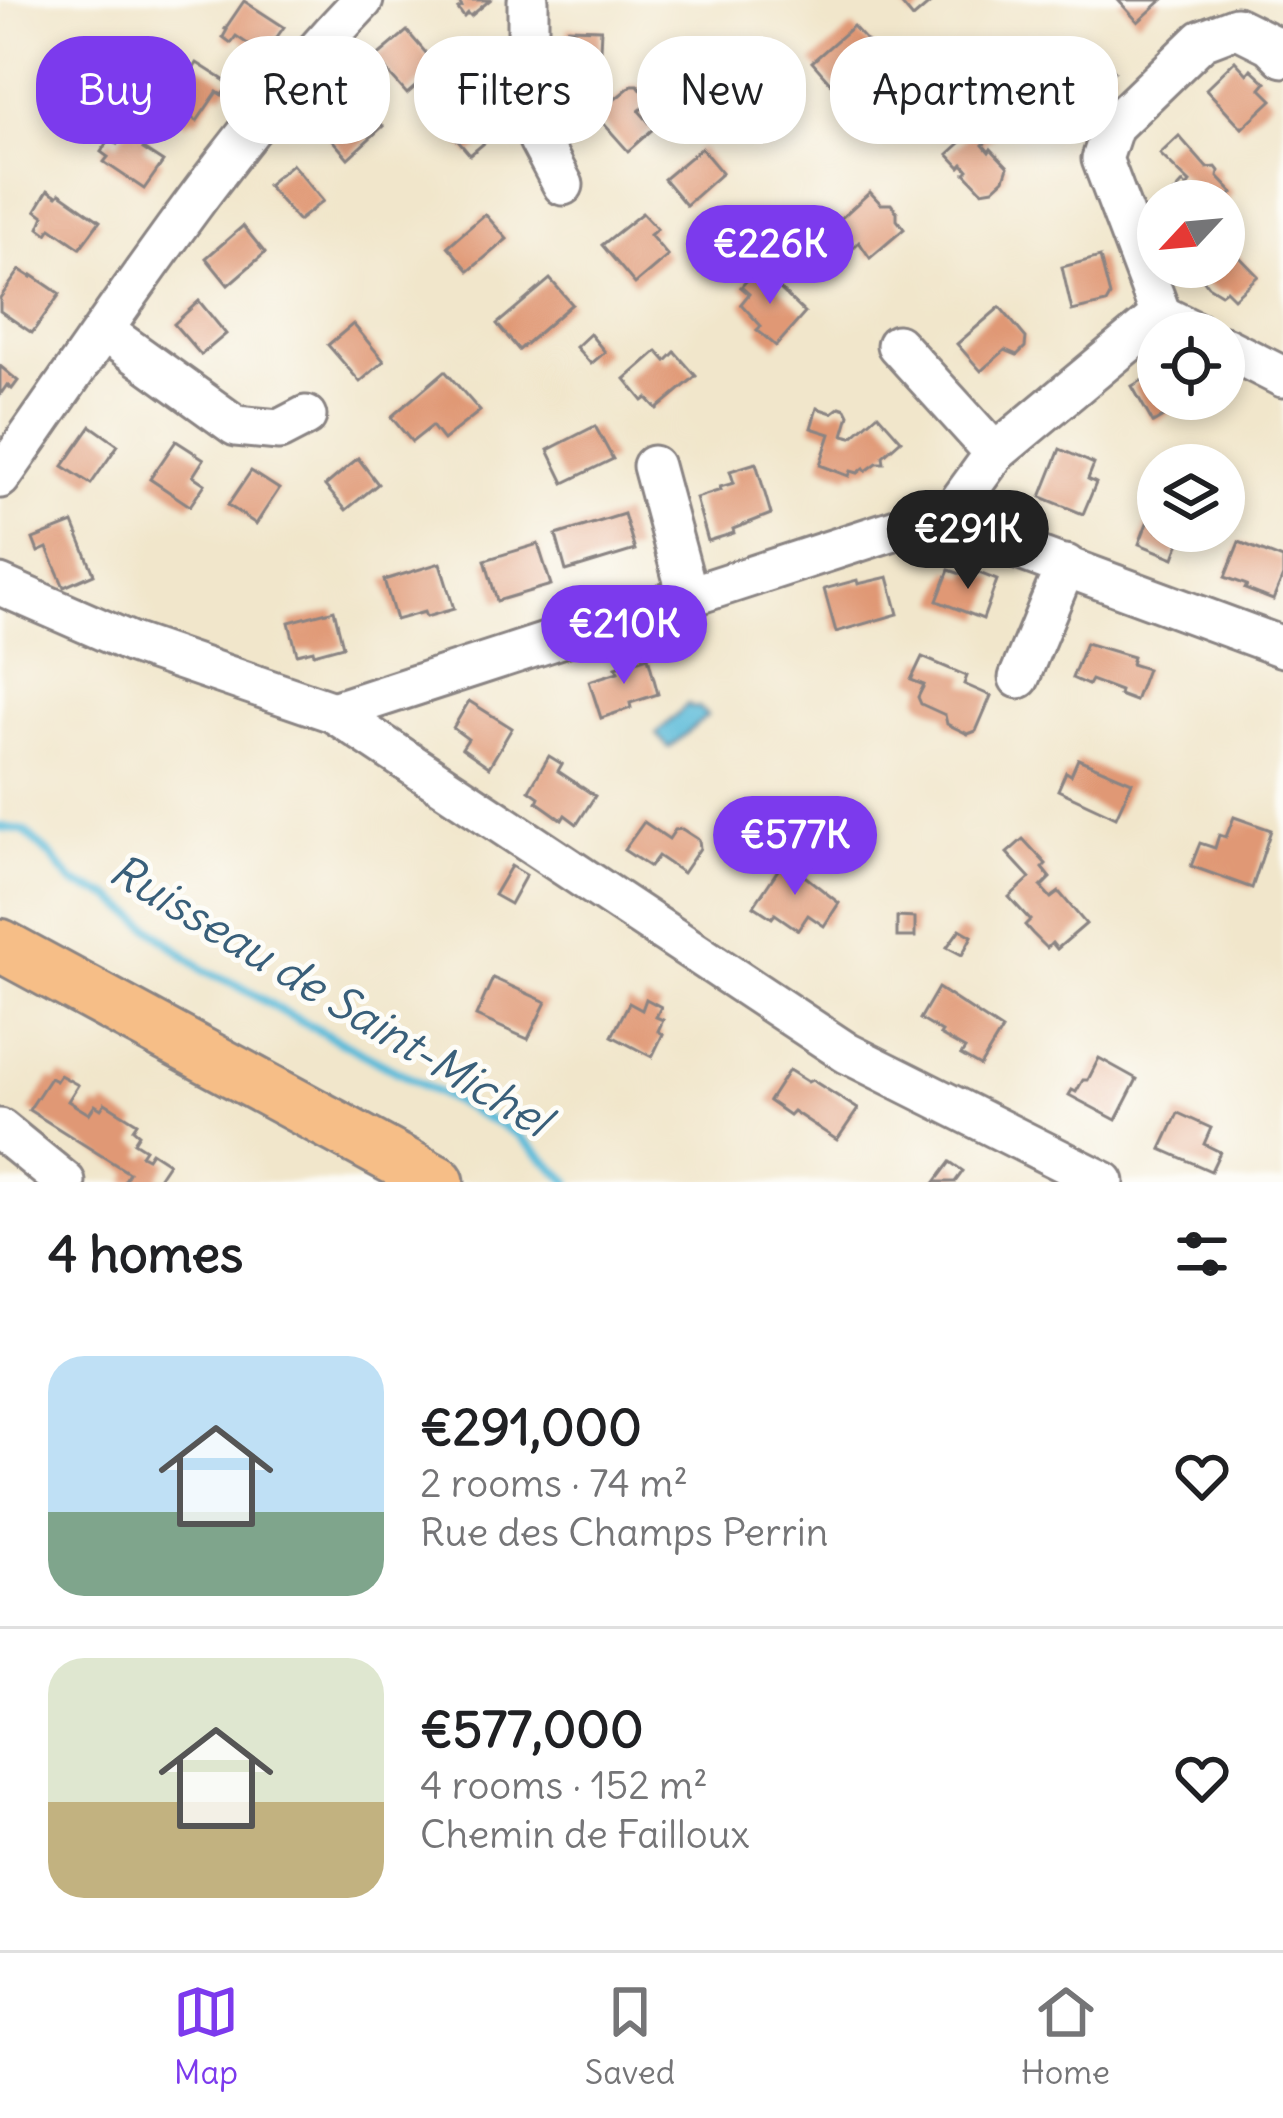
<!DOCTYPE html>
<meta charset="utf-8">
<style>
:root{--surface:#fff;--page:#f6f6f6;--text:#202124;--muted:#757577;--line:#e0e0e0;--accent:#7c3aed}
body{margin:0;font-family:Delius,sans-serif;background:var(--page);color:var(--text);height:100vh;display:flex;flex-direction:column;font-size:45px;white-space:nowrap}
*{box-sizing:border-box;margin:0}
p{font-size:39px;color:var(--muted)}
.icon{flex:none;width:66px;height:66px;fill:none;stroke:currentColor;stroke-width:2;stroke-linecap:round;stroke-linejoin:round}
.map{position:relative;height:1182px;overflow:hidden}
.panel{display:flex;flex-direction:column;background:var(--surface);flex:1}
.panel>*{flex:none}
.hud{position:absolute;left:36px;top:36px;width:1212px;height:108px;display:flex;gap:24px}
.needle{width:78px;rotate:244deg}
.controls{position:absolute;left:1137px;top:180px;display:grid;gap:24px}
.controls a{display:grid;place-items:center;width:108px;height:108px;border-radius:50%;background:var(--surface);box-shadow:0 6px 18px #0003;font-size:60px}
.price{position:absolute;translate:-50% -102px;padding:0 27px;border-radius:42px;background:var(--accent);color:#fff;font-size:39px;line-height:78px;filter:drop-shadow(0 3px 6px #0008)}
.price::after{content:'';position:absolute;left:50%;top:72px;width:36px;height:27px;margin-left:-18px;background:inherit;clip-path:polygon(0 0,100% 0,50% 100%)}
.price.current{background:#222;color:#fff}
ul{padding:0;list-style:none}
li{display:flex;align-items:center;gap:36px;height:300px;padding:0 48px}
li+li{border-top:3px solid var(--line)}
li span{display:grid;place-items:center;flex:none;width:336px;height:240px;border-radius:36px;color:#555}
li>.icon{margin-inline-start:auto}
span .icon{width:144px;height:144px;fill:#fffc;stroke-width:1}
li b{font-size:51px}
h2{display:flex;justify-content:space-between;align-items:center;height:144px;padding:0 48px;font-size:51px}
.chip{padding:0 42px;border-radius:48px;background:var(--surface);box-shadow:0 6px 18px #0003;font-size:42px;line-height:108px}
.chip.current{background:var(--accent);color:#fff}
.tab-bar{display:flex;justify-content:space-around;align-items:center;height:168px;border-top:3px solid var(--line);background:var(--surface);font-size:33px;color:var(--muted)}
.tab-bar a{display:grid;justify-items:center;gap:6px}
.tab-bar .current{color:var(--accent)}
.map>svg:first-child{display:block}
.water{fill:#5bbbd9;stroke:#3e6e8a;stroke-width:3}
.lines{fill:none;stroke-linecap:round;stroke-linejoin:round}
.stream{stroke:#5bbbd9;stroke-width:9}
.building{fill:#e09874}
.minor-casing{stroke:#8a8483;stroke-width:45}
.major-casing{stroke:#8a8483;stroke-width:57}
.minor{stroke:#fff;stroke-width:39}
.major{stroke:#f6be87;stroke-width:51}
.labels{text-anchor:middle;stroke-width:10;stroke-linejoin:round;paint-order:stroke}
.water-label{font-size:45px;font-style:italic;fill:#395f7a;stroke:#fdfcf7}
</style>
<div class="map">
<svg width="1283" height="1182" viewBox="0 0 1283 1182">
<rect width="100%" height="100%" fill="#fdfcf7"/>
<filter id="ink" filterUnits="userSpaceOnUse"><feTurbulence type="fractalNoise" baseFrequency=".00833" numOctaves="2"/><feDisplacementMap in="SourceGraphic" scale="24" xChannelSelector="R" yChannelSelector="G"/><feConvolveMatrix kernelMatrix="1 2 1 2 8 2 1 2 1" color-interpolation-filters="sRGB"/></filter>
<filter id="wash" filterUnits="userSpaceOnUse"><feTurbulence type="fractalNoise" baseFrequency=".004" numOctaves="4" result="noise"/><feDisplacementMap in="SourceGraphic" scale="48" xChannelSelector="R" yChannelSelector="G"/><feGaussianBlur stdDeviation="2.7" result="paint"/><feColorMatrix in="noise" values="0 0 0 0 0 0 0 0 0 0 0 0 0 0 0 0 0 1.4 0 .05"/><feComposite in="paint" operator="in"/></filter>
<g filter="url(#wash)">
<rect width="100%" height="100%" fill="#f1e6cb"/>
<!-- water -->
<path class="water" d="M688 704 692 708 699 707 707 716 669 748 656 734Z"/>
<g class="lines">
<!-- stream -->
<path class="stream" d="M0 827 24 831 51 856 73 883 110 896 203 970 237 985 289 1015 517 1134 569 1182"/>
</g>
<g id="blocks">
<!-- building -->
<g class="building">
<path d="M457 0H490L471 16 468 13 464 17 458 9 462 7Z"/>
<path d="M898 0H934L913 18Z"/>
<path d="M1118 0H1162L1138 22Z"/>
<path d="M244 1 284 27 264 55 236 36 231 43 223 37 227 30 225 29Z"/>
<path d="M853 26 876 51 834 87 812 62Z"/>
<path d="M568 28 601 29 599 71 566 69Z"/>
<path d="M407 31 438 67 407 94 375 58Z"/>
<path d="M1089 42 1115 71 1066 115 1039 85Z"/>
<path d="M1235 61 1247 74 1251 69 1266 83 1261 89 1272 100 1242 128 1206 89Z"/>
<path d="M197 63 230 84 222 95 217 92 197 121 192 118 187 124 167 112Z"/>
<path d="M632 85H638L648 98V103L639 111 654 128 628 151 596 115Z"/>
<path d="M464 97 495 134 470 155 439 119Z"/>
<path d="M994 100 1012 120 983 145 989 152 991 149 1008 167 1004 179 993 189 982 191 965 173 968 170 963 164 960 167 948 154 980 125 974 119Z"/>
<path d="M363 101 383 126 348 158 326 133Z"/>
<path d="M130 124 150 138 143 149 163 162 144 189 104 162 108 157 101 152 110 139 117 144Z"/>
<path d="M1179 136 1207 168 1216 167 1219 171 1218 177 1233 193 1225 201H1171L1177 196 1174 193 1183 183 1187 187 1190 183 1160 154Z"/>
<path d="M701 148 722 173 686 205 664 179Z"/>
<path d="M292 164 323 201 298 221 267 185Z"/>
<path d="M48 190 57 196 60 193 100 221 80 248 51 228 47 234 39 228 44 216 36 210Z"/>
<path d="M870 192 881 204H891L897 212V220L904 229 870 258 859 242 853 248 835 224Z"/>
<path d="M642 213 657 229 650 235 668 256 635 284 602 245Z"/>
<path d="M485 214 507 239 469 271 448 246Z"/>
<path d="M243 226 265 253 228 285 206 258Z"/>
<path d="M1224 241 1258 276 1234 298 1226 290 1221 294 1208 286 1194 267H1224Z"/>
<path d="M1100 257 1110 296 1106 303 1072 311 1062 267Z"/>
<path d="M758 268 805 313 776 346 757 330 761 326 741 304 749 294 741 287Z"/>
<path d="M20 270 31 277 32 275 60 294 32 333 0 311V298Z"/>
<path d="M550 279 572 304 519 350 497 324Z"/>
<path d="M199 301 226 334 201 355 174 324Z"/>
<path d="M1000 307 1026 338 1025 347 1017 355 1005 350 981 371 957 344Z"/>
<path d="M353 324 384 361 360 382 328 345Z"/>
<path d="M590 334 605 352 591 364 576 347Z"/>
<path d="M657 351 666 361 675 352 696 376 657 409 647 398 643 401 625 379Z"/>
<path d="M0 366 18 381 12 389 7 385 0 395Z"/>
<path d="M445 371 480 411 443 440 432 426 412 442 391 417Z"/>
<path d="M1158 371V399H1214L1213 407 1200 415 1194 413 1188 402 1153 423 1132 386Z"/>
<path d="M840 407 846 409 849 415 843 435 852 437 878 414 901 440 883 456 884 463H877L866 471 864 468 858 473 851 471 849 476 820 465 830 434 811 428 817 408 832 413Z"/>
<path d="M91 426 118 445 91 484 63 466Z"/>
<path d="M595 426 613 459 564 483 548 450Z"/>
<path d="M176 441 204 459 193 476 205 484 190 506 150 479Z"/>
<path d="M1060 449 1094 464 1088 479 1096 483 1083 514 1041 497Z"/>
<path d="M358 458 378 484 346 510 325 486Z"/>
<path d="M756 463 771 514 733 529 734 533 708 541 696 498 721 490 720 487 734 483 730 471Z"/>
<path d="M251 471 279 489 256 524 228 505Z"/>
<path d="M1152 510 1158 512V531H1184L1174 558 1139 544Z"/>
<path d="M624 514 635 550 566 571 556 535Z"/>
<path d="M73 523 94 574 64 587 47 548 38 552 33 539Z"/>
<path d="M1239 542 1283 559V576L1273 600 1245 589 1247 585 1225 577Z"/>
<path d="M538 544 551 585 497 601 485 560Z"/>
<path d="M440 563 454 609 426 617 424 612 396 620 384 580Z"/>
<path d="M969 569 997 580 983 619 937 601 949 570 967 576Z"/>
<path d="M888 577 898 614 836 632 824 589 857 580 858 584Z"/>
<path d="M334 610 343 646 314 654 313 650 297 654 289 622Z"/>
<path d="M1086 643 1133 657 1131 664 1147 669 1135 701 1119 695 1120 691 1091 680 1088 685 1072 678Z"/>
<path d="M648 657 658 694 630 703 631 708 601 718 589 681 618 672 616 667Z"/>
<path d="M922 657 967 676 964 684 991 696 976 731 968 734 947 724 945 715 921 704 918 697 924 685 911 680Z"/>
<path d="M469 701 512 728 489 767 462 748 468 739 453 728Z"/>
<path d="M549 756 562 764 558 771 595 796 577 824 565 815 562 820 554 814 537 802 539 797 529 790Z"/>
<path d="M1078 759 1132 782 1116 817 1058 790 1066 772 1071 775Z"/>
<path d="M815 801 824 808 819 814 826 819 814 836 799 825 805 816 801 814 805 807 809 810Z"/>
<path d="M1234 817 1271 830 1252 888 1191 866 1200 843 1215 848 1219 835 1226 837Z"/>
<path d="M644 822 669 839 675 830 682 829 699 840 700 848 683 873 658 856 650 867 624 850Z"/>
<path d="M1023 839 1046 864 1042 868 1050 878 1041 887 1051 898 1059 892 1086 924 1057 949 1052 943 1047 948 1032 933 1025 925 1030 920 1009 897 1030 878 1007 853Z"/>
<path d="M791 860 800 867 802 874 839 903 824 926 808 915 798 930 775 914 772 918 754 906 784 861Z"/>
<path d="M511 866 526 875 510 904 494 895Z"/>
<path d="M897 917 915 918V937H897Z"/>
<path d="M960 929 972 936 962 955 947 947Z"/>
<path d="M493 978 546 1002 528 1039 476 1016Z"/>
<path d="M938 988 1002 1030 980 1066 961 1055 965 1049 940 1035 942 1032 920 1019Z"/>
<path d="M646 999 661 1007 656 1017 663 1020 658 1031 663 1034 652 1057 612 1036 629 1003 642 1010Z"/>
<path d="M1099 1058 1137 1079 1116 1120 1069 1095 1072 1090 1076 1092 1083 1080H1088Z"/>
<path d="M789 1070 808 1082 812 1080 858 1109 837 1140 793 1111 789 1115 769 1101Z"/>
<path d="M60 1075 78 1085 68 1101 89 1114 95 1105 101 1109 105 1103 137 1123 133 1129 139 1134 134 1142 145 1149 141 1155 147 1158 151 1152 168 1163 158 1178 165 1182H124L129 1173 29 1110 50 1078 56 1081Z"/>
<path d="M1178 1113 1211 1128 1204 1144 1220 1152 1211 1171 1161 1149Z"/>
<path d="M950 1162 963 1171 955 1182H935Z"/>
</g>
</g>
</g>
<g filter="url(#ink)">
<use href="#blocks" fill-opacity="0" stroke="#8a8483" stroke-width="3"/>
<g class="lines">
<!-- minor casing -->
<g class="minor-casing">
<g id="minor">
<path d="M528 0V96L539 140 563 185"/>
<path d="M104 331 236 426 279 430 306 416"/>
<path d="M1197 333 1161 315 1102 159 1113 126 1202 40 1236 27 1270 44 1283 57"/>
<path d="M897 345 995 453"/>
<path d="M1224 347 1283 377"/>
<path d="M653 466 688 596"/>
<path d="M0 478C115 315 224 145 363 0"/>
<path d="M945 522 995 453 1161 315"/>
<path d="M0 585 132 643 333 712 847 1053 1104 1182"/>
<path d="M1019 678 1066 565"/>
<path d="M333 712 906 526 945 522 1283 647"/>
<path d="M0 1129 65 1182"/>
</g>
</g>
<!-- major casing -->
<g class="major-casing">
<path id="major" d="M0 945 438 1182"/>
</g>
<!-- minor -->
<use href="#minor" class="minor"/>
<!-- major -->
<use href="#major" class="major"/>
</g>
</g>
<g class="labels">
<!-- water labels -->
<g class="water-label">
<text transform="translate(330 995) rotate(31)" y="16">Ruisseau de Saint-Michel</text>
</g>
</g>
</svg>
<div class="controls">
<a><svg class="needle" viewBox="-14 -14 28 28"><path d="M0-13l5 13h-10z" fill="#e53935"/><path d="M0 13l5-13h-10z" fill="#757577"/></svg></a>
<a><svg class="icon" aria-label="locate" viewBox="0 0 24 24"><circle cx="12" cy="12" r="6"/><path d="M12 2v4M12 18v4M2 12h4M18 12h4"/></svg></a>
<a><svg class="icon" aria-label="layers" viewBox="0 0 24 24"><path d="M12 4l9 5-9 5-9-5zM3 14l9 5 9-5"/></svg></a>
</div>
<b class="price" style="left:770px;top:307px">€226K</b>
<b class="price current" style="left:968px;top:592px">€291K</b>
<b class="price" style="left:624px;top:687px">€210K</b>
<b class="price" style="left:795px;top:898px">€577K</b>
<div class="hud">
<a class="chip current">Buy</a>
<a class="chip">Rent</a>
<a class="chip">Filters</a>
<a class="chip">New</a>
<a class="chip">Apartment</a>
</div>
</div>
<section class="panel">
<h2>4 homes<svg class="icon" aria-label="filters" viewBox="0 0 24 24"><path d="M4 7h16M4 17h16"/><circle cx="9" cy="7" r="2"/><circle cx="15" cy="17" r="2"/></svg></h2>
<ul>
<li><span style="background:linear-gradient(#bfe0f5 65%,#7fa58c 0)"><svg class="icon" aria-label="home" viewBox="0 0 24 24"><path d="M3 11l9-7 9 7M6 9v11h12V9"/></svg></span><div><b>€291,000</b><p>2 rooms · 74 m²</p><p>Rue des Champs Perrin</p></div><svg class="icon" aria-label="heart" viewBox="0 0 24 24"><path d="M12 20l-8-8c-3-5 5-10 8-4 3-6 11-1 8 4z"/></svg></li>
<li><span style="background:linear-gradient(#dfe7d0 60%,#c2b280 0)"><svg class="icon" aria-label="home" viewBox="0 0 24 24"><path d="M3 11l9-7 9 7M6 9v11h12V9"/></svg></span><div><b>€577,000</b><p>4 rooms · 152 m²</p><p>Chemin de Failloux</p></div><svg class="icon" aria-label="heart" viewBox="0 0 24 24"><path d="M12 20l-8-8c-3-5 5-10 8-4 3-6 11-1 8 4z"/></svg></li>
</ul>
</section>
<nav class="tab-bar">
<a class="current"><svg class="icon" aria-label="map" viewBox="0 0 24 24"><path d="M3 6l6-2 6 2 6-2v14l-6 2-6-2-6 2zM9 4v14M15 6v14"/></svg>Map</a>
<a><svg class="icon" aria-label="saved" viewBox="0 0 24 24"><path d="M7 4h10v16l-5-4-5 4z"/></svg>Saved</a>
<a><svg class="icon" aria-label="home" viewBox="0 0 24 24"><path d="M3 11l9-7 9 7M6 9v11h12V9"/></svg>Home</a>
</nav>
